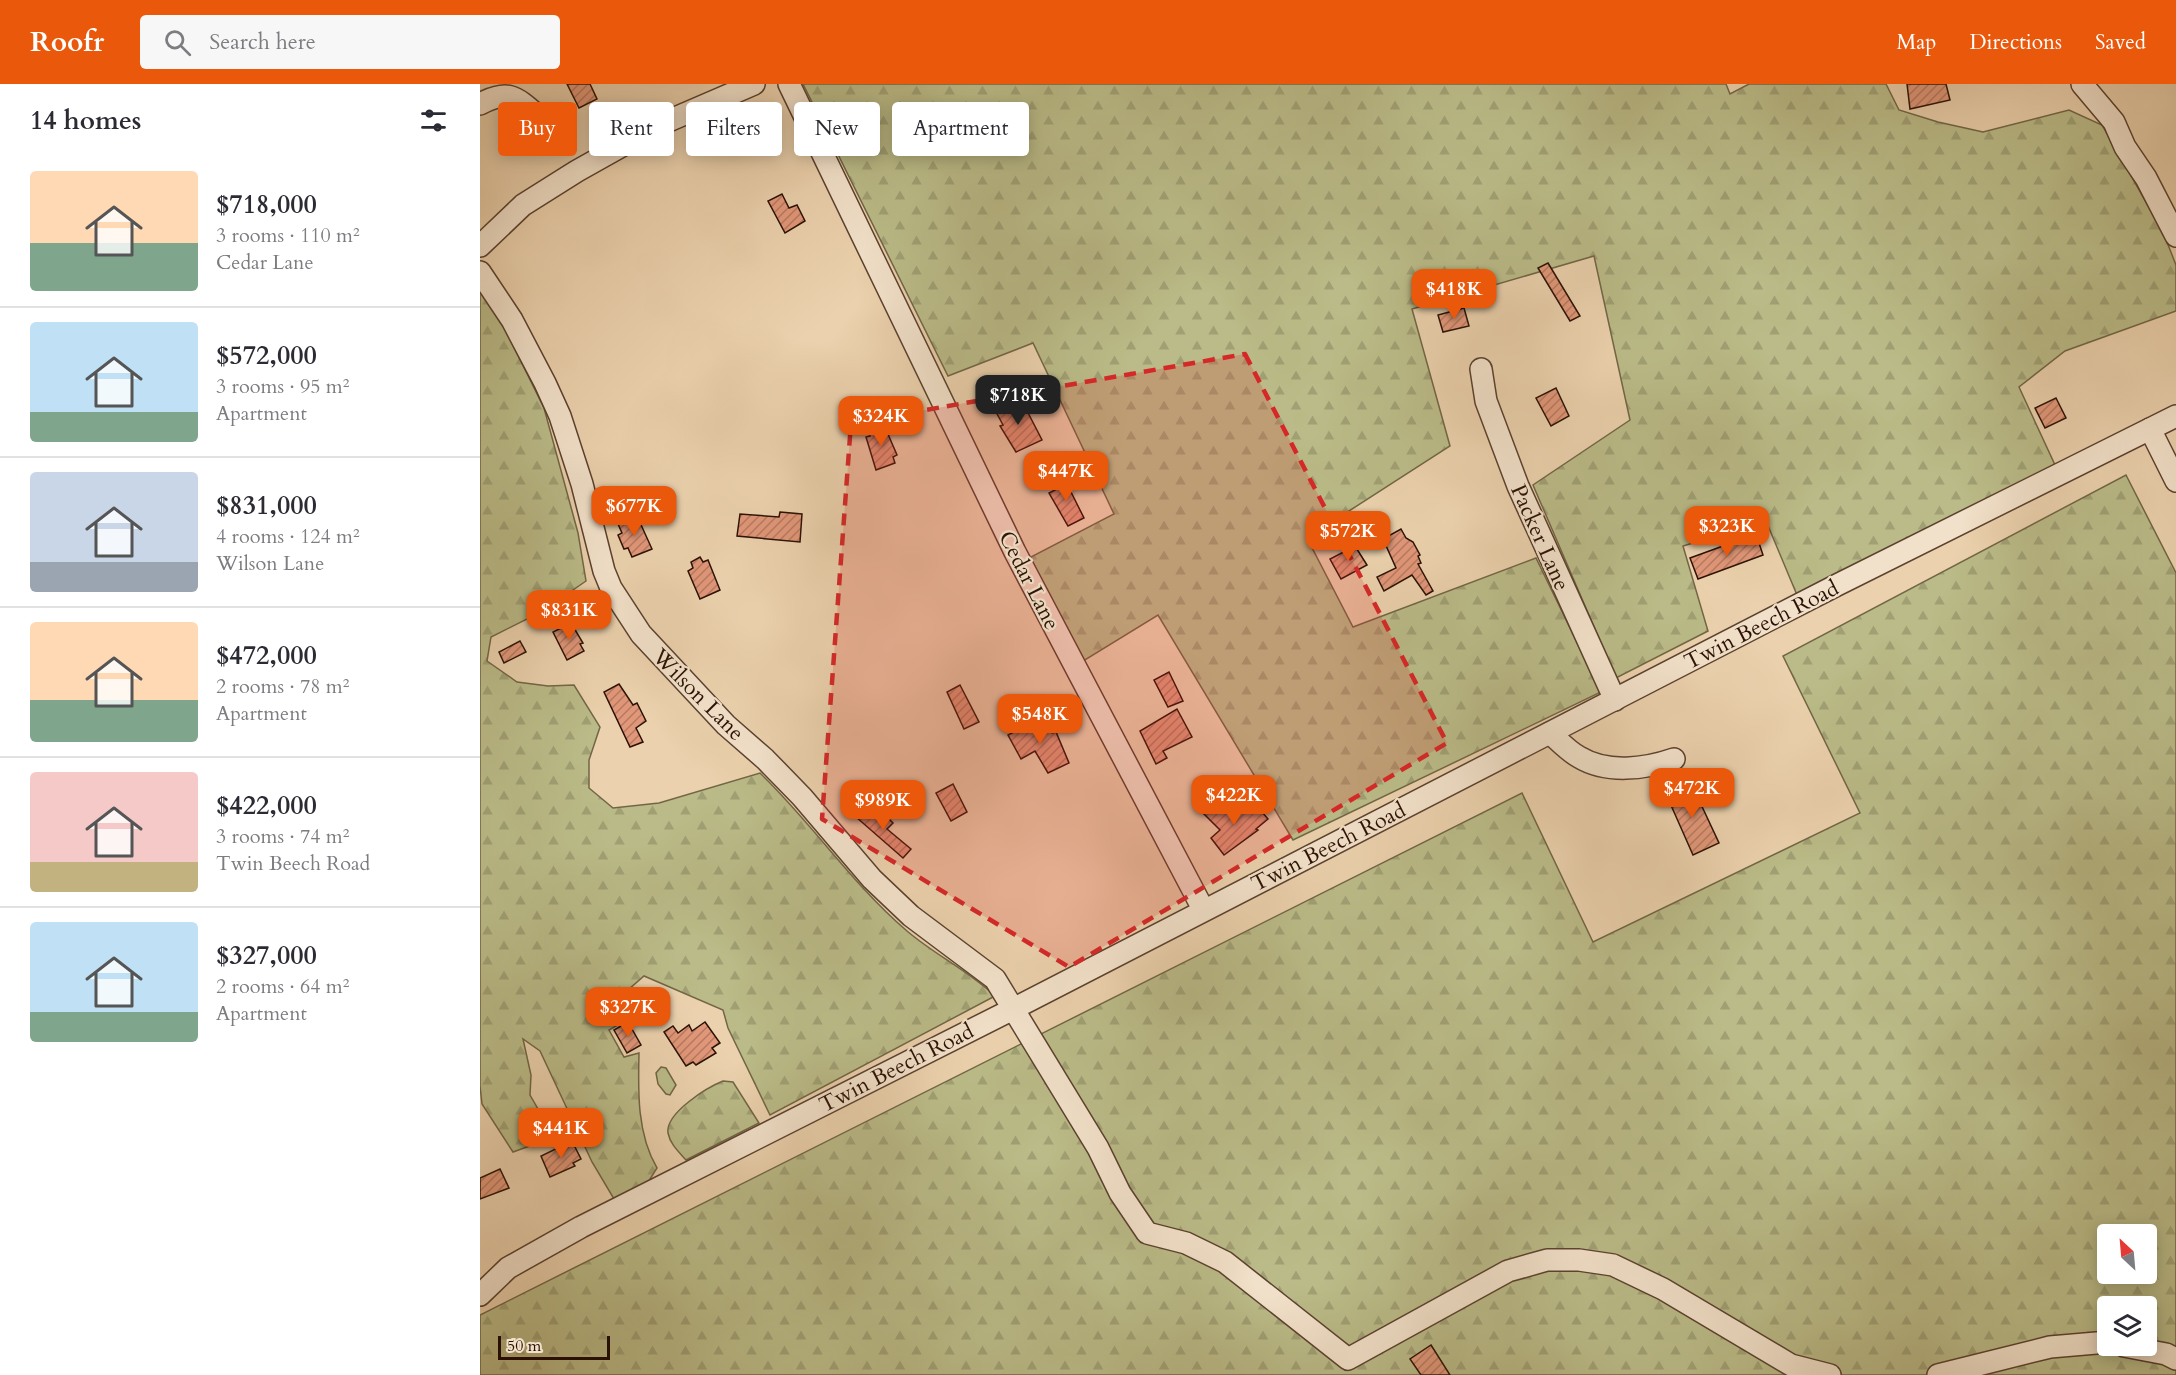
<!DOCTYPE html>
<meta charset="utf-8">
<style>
:root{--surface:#fff;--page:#f7f7f7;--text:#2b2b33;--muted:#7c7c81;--line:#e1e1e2;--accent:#ea580c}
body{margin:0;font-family:Cardo,serif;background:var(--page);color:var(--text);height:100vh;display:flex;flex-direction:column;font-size:22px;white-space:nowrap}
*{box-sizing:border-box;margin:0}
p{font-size:20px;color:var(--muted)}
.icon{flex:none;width:33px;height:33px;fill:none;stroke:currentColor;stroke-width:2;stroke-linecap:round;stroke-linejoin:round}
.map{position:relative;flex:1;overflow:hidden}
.panel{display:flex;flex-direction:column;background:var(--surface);width:480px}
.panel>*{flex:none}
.hud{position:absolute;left:18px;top:18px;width:570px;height:54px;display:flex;gap:12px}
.needle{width:39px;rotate:334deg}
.tools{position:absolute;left:1617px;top:1140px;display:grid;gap:12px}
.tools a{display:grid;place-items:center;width:60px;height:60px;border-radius:6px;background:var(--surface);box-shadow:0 3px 15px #0003;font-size:30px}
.scale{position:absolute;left:18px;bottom:15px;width:112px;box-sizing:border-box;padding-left:6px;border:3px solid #2b1105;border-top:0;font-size:16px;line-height:21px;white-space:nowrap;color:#2b1105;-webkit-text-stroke:4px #f2e1ca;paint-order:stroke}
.price{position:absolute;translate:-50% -51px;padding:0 14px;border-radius:12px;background:var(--accent);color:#fff;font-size:20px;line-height:39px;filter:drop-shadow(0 2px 3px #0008)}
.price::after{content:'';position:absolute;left:50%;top:36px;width:18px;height:14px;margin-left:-9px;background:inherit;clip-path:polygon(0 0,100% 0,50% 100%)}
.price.active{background:#222;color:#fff}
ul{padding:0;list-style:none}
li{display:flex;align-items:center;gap:18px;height:150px;padding:0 30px}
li+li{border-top:2px solid var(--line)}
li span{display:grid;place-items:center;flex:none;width:168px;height:120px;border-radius:6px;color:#555}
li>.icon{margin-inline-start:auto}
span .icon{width:72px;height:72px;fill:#fffc;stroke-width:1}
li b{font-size:26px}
h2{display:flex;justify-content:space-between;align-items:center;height:72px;padding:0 30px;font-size:26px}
.tag{padding:0 21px;border-radius:6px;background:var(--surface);box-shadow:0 3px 15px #0003;font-size:21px;line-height:54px}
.tag.active{background:var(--accent);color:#fff}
header{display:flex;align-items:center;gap:36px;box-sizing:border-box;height:84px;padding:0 30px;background:var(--accent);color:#fff}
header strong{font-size:28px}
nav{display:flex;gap:33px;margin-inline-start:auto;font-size:21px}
.search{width:420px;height:54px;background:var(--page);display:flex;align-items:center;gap:15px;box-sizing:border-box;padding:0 21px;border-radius:6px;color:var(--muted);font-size:22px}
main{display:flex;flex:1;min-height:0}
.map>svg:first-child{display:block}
.grass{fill:#babb88;stroke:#726646;stroke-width:1.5}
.forest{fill:url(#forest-firs);stroke:#726646;stroke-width:1.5;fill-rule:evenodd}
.building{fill:url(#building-hatch);stroke:#2b1105;stroke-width:1.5}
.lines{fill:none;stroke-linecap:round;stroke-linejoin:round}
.minor-casing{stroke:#5b412f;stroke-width:24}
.minor{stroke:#f2e1ca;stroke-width:21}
.marked{fill:#d62828;fill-opacity:0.2;stroke:#d62828;stroke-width:4.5;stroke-dasharray:12 8;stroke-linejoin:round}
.labels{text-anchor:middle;stroke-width:4.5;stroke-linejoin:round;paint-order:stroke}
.street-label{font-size:22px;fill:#2b1105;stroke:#f2e1ca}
</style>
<header>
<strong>Roofr</strong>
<div class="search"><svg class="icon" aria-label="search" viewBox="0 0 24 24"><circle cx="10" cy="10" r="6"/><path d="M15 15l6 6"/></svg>Search here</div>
<nav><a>Map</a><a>Directions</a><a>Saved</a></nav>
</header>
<main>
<section class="panel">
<h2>14 homes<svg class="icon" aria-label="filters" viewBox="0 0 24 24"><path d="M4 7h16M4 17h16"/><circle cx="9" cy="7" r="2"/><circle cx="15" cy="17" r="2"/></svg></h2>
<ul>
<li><span style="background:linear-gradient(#ffd9b3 60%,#7fa58c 0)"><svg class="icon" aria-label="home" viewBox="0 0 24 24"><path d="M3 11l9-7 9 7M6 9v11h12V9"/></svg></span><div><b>$718,000</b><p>3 rooms · 110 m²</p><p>Cedar Lane</p></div></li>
<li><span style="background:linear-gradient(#bfe0f5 75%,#7fa58c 0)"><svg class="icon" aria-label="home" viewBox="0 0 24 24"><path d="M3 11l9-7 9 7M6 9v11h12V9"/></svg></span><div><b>$572,000</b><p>3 rooms · 95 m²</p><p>Apartment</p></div></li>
<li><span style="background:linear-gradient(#c9d6e8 75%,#9aa5b1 0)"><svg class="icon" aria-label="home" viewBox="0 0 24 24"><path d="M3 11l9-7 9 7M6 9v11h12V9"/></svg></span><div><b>$831,000</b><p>4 rooms · 124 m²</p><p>Wilson Lane</p></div></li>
<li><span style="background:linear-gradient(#ffd9b3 65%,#7fa58c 0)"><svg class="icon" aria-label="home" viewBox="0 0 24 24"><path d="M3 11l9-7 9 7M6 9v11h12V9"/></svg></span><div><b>$472,000</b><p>2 rooms · 78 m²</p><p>Apartment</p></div></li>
<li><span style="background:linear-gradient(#f6c9c9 75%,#c2b280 0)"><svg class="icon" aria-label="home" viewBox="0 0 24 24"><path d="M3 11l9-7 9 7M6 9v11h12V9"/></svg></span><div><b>$422,000</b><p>3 rooms · 74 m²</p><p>Twin Beech Road</p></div></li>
<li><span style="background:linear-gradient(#bfe0f5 75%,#7fa58c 0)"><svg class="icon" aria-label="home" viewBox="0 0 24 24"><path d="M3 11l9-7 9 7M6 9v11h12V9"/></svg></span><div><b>$327,000</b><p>2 rooms · 64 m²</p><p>Apartment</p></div></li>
</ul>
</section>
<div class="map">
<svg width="1696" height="1291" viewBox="0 0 1696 1291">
<defs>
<pattern id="forest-firs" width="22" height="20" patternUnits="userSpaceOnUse" patternTransform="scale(1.5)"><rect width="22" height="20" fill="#babb88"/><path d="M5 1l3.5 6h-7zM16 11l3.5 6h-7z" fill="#a0a074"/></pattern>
<pattern id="building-hatch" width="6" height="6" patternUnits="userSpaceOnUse" patternTransform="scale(1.5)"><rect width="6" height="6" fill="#e19779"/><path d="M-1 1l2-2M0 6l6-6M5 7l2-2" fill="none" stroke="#b77a61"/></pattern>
</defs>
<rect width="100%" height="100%" fill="#ebd1ad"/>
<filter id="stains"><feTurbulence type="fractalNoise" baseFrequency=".00333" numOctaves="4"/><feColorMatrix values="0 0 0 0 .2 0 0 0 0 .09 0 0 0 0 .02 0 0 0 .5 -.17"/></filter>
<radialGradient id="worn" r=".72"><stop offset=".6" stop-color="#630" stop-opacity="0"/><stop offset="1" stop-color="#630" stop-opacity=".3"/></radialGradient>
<!-- grass -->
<path class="grass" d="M181 983 186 984 196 1001 190 1011 186 1010 178 1000 176 989Z"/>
<!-- forest -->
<g class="forest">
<path d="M323 0H1246L1250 10 1269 0H1406L1419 26 1458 38 1503 48 1589 26 1622 41 1683 148 1696 181V227L1585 267 1539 303 1575 381 1317 511 1286 437 1203 462 1228 547 1136 594 1053 401 1150 336 1114 172 932 225 970 362 827 454 873 543 1056 474 1121 608 813 756 678 531 600 579 547 475 634 430 553 259 468 292Z"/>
<path d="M0 203 25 245 64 324 98 449 106 497 61 528 11 553 7 577 37 598 68 602 94 601 120 643 109 676V704L133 724 179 719 280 689C332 739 372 800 427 847 455 871 489 887 515 912L290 1031 248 944 243 926 164 892 148 906 143 918 150 934 129 946 144 973 159 969C158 1008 157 1050 177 1084L167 1100 134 1115 112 1078 60 967 43 955 51 991 50 1011 62 1032 58 1059 33 1068 2 1020 0 1002Z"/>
<path d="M1646 391 1696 489V1291H0V1231L1042 709 1113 858 1380 729 1303 572ZM1628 1150H1666V1190H1628ZM1628 1222H1666V1262H1628Z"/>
<path d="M243 997 253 998 279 1039 206 1076C199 1068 190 1060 188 1049 185 1029 228 1003 243 997Z"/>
</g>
<!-- building -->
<g class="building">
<path d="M87 0H110L117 15 99 24Z"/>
<path d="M1427 0H1466L1470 16 1430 25Z"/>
<path d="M302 110 309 124 317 121 325 137 305 149 288 117Z"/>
<path d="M1068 179 1100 232 1090 237 1058 184Z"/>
<path d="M984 224 989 242 963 248 958 231Z"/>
<path d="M1076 304 1089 332 1071 342 1056 314Z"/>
<path d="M1576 314 1586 334 1565 344 1555 324Z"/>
<path d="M535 316 539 324 544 321 562 356 536 368 520 342 523 341 515 326Z"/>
<path d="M404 341 417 371 413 373 415 379 396 386 386 353 390 352 387 345Z"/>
<path d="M583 392 604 434 588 442 569 409 577 405 573 398Z"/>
<path d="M136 405 141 424 128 428 122 408Z"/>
<path d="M300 428 322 430 320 458 257 452 260 430 299 433Z"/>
<path d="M157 432 172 465 152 473 148 464 144 465 138 451 142 449 138 440Z"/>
<path d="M921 445 926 454 933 458 940 471 938 472 941 479 938 480 953 507 946 511 932 491 904 507 897 493 916 484 903 455Z"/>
<path d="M1276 450 1283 471 1218 495 1210 474Z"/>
<path d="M875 462 887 481 861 495 850 475Z"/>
<path d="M220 473 223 478 228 476 240 506 220 515 208 487 213 484 211 478Z"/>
<path d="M91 539 103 559 100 560 104 567 87 576 73 548Z"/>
<path d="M40 557 46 568 24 579 19 568Z"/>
<path d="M689 588 703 617 688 623 674 596Z"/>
<path d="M139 600 153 621 157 619 166 637 156 644 163 658 150 663 124 608Z"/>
<path d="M480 601 499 638 484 645 467 608Z"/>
<path d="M697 625 712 653 683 667 687 674 676 680 660 647Z"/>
<path d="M563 633 572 649 576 648 589 679 568 689 555 667 541 675 528 651Z"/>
<path d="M1211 699 1239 759 1213 771 1186 710Z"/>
<path d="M473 700 487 728 471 737 456 709Z"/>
<path d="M737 717 753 735 774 719 788 735 776 745 778 746 744 771 731 754 740 746 723 729Z"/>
<path d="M383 724 395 734 401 727 413 739 407 745 431 765 423 774 376 733Z"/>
<path d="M148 938 161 961 147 969 134 946Z"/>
<path d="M225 938 240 959 232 964 236 969 216 981 213 978 206 982 184 948 193 942 198 949 209 941 212 947Z"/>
<path d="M92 1057 101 1075 93 1079 95 1082 70 1093 61 1072Z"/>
<path d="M20 1085 29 1104 0 1115V1094Z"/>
<path d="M951 1261 970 1291H941L930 1275Z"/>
</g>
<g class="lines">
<!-- minor casing -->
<g class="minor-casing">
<g id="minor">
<path d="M309 0 535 468 723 825"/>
<path d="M1602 0 1634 38 1645 63 1666 94 1696 152"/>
<path d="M0 20C28 5 35 12 58 32"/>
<path d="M0 162 43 121 97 87 179 41 274 0"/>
<path d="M0 188 32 236 65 299 80 332 102 400 124 487 131 504 161 550 246 641 285 675 322 713 392 795 431 832 515 895 618 1064 640 1109 667 1149 706 1159 745 1178 868 1275 1028 1187 1067 1176H1099L1133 1181 1183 1205 1311 1281 1350 1291"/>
<path d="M1001 285 1006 317 1038 402 1135 616"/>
<path d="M1670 345 1696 397"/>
<path d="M1070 649C1079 657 1088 667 1099 673 1127 690 1165 685 1194 675"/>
<path d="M0 1211 28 1184 101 1143 535 924 1357 501 1696 332"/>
<path d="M1644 1262 1686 1270 1696 1275"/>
<path d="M1458 1291 1570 1263 1628 1258"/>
</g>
</g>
<!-- minor -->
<use href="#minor" class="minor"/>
</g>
<!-- marked area -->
<path class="marked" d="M765 270 967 659 589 883 342 735 371 339Z"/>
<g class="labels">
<!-- street labels -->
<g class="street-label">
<text transform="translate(1061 453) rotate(66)" y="8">Packer Lane</text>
<text transform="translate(550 496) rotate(63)" y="8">Cedar Lane</text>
<text transform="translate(1281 540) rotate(-27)" y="8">Twin Beech Road</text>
<text transform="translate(219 610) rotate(45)" y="8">Wilson Lane</text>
<text transform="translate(848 762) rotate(-27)" y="8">Twin Beech Road</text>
<text transform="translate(416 983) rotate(-27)" y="8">Twin Beech Road</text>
</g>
</g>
<rect width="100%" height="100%" filter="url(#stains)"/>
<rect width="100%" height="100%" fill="url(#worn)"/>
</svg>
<div class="tools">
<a><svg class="needle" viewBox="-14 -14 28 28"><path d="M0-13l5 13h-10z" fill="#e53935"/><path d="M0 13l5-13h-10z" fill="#7c7c81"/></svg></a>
<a><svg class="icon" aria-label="layers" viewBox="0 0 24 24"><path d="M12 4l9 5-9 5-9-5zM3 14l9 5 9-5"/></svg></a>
</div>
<div class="scale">50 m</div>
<b class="price" style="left:974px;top:236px">$418K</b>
<b class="price active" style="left:538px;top:342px">$718K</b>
<b class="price" style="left:401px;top:363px">$324K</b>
<b class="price" style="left:586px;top:418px">$447K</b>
<b class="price" style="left:154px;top:453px">$677K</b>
<b class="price" style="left:1247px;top:473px">$323K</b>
<b class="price" style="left:868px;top:478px">$572K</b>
<b class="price" style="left:89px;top:557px">$831K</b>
<b class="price" style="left:560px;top:661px">$548K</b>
<b class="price" style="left:1212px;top:735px">$472K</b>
<b class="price" style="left:754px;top:742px">$422K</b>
<b class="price" style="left:403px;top:747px">$989K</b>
<b class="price" style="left:148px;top:954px">$327K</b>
<b class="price" style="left:81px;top:1075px">$441K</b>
<div class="hud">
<a class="tag active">Buy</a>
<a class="tag">Rent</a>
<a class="tag">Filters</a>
<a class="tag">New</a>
<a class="tag">Apartment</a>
</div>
</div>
</main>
